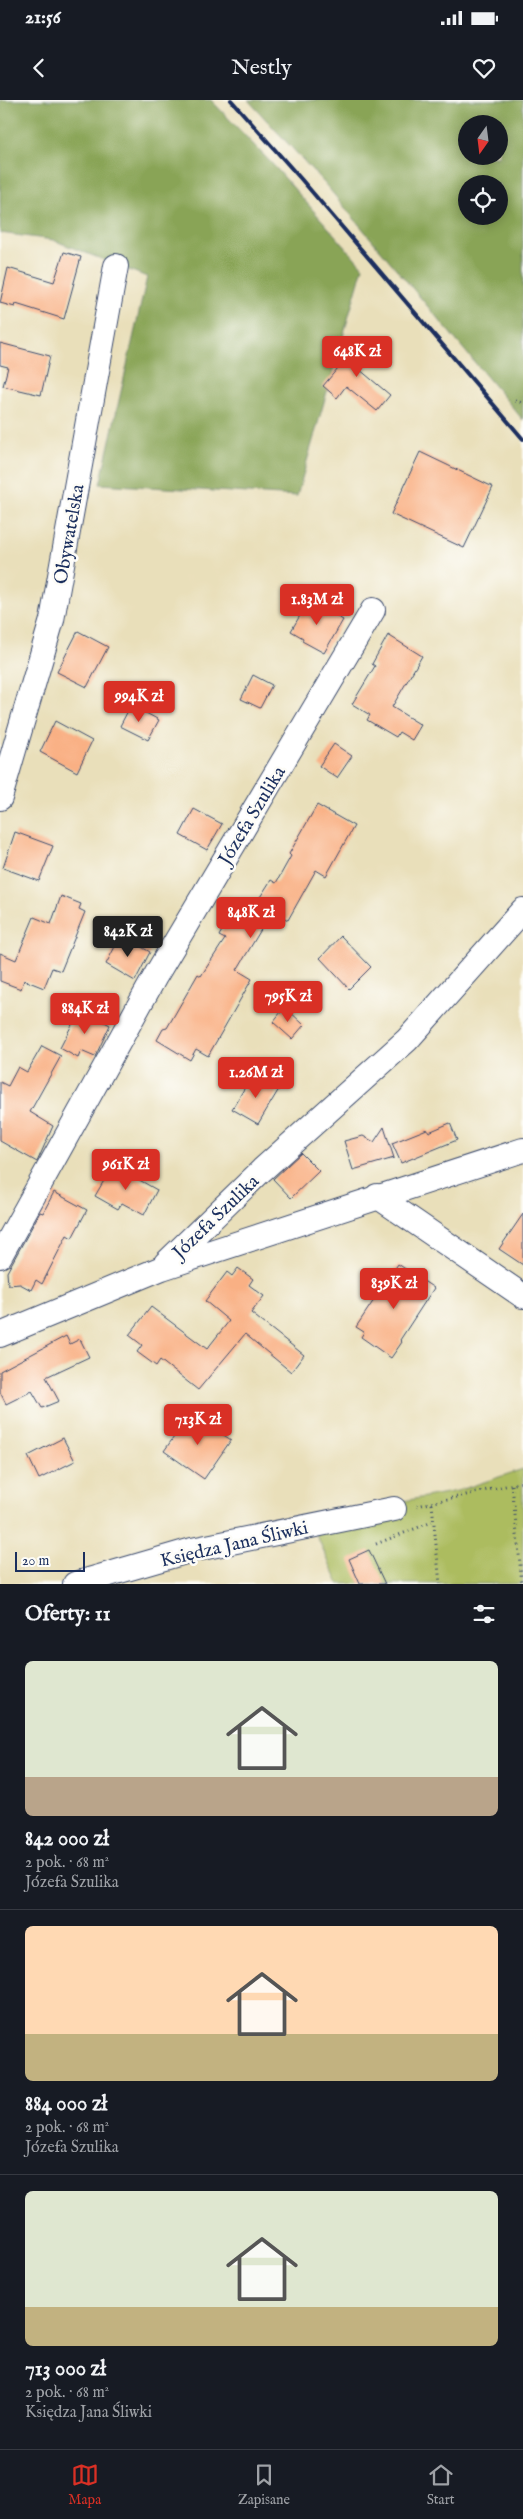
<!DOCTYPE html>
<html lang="pl">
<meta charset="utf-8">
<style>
:root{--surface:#171b24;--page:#20242c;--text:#f1f3f6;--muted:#9ea1a6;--line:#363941;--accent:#d93025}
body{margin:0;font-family:"IM FELL English",serif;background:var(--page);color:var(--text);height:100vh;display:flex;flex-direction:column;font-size:19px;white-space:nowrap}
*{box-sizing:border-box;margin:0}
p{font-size:16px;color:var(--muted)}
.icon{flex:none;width:28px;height:28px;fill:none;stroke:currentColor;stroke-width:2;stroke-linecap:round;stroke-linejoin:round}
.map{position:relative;height:1484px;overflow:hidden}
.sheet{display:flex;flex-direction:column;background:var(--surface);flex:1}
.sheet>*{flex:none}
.needle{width:32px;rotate:194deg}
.buttons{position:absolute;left:458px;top:15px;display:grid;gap:10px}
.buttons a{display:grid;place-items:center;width:50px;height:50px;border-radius:50%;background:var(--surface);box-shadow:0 2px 12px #0003;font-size:25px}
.scale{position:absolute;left:15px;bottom:12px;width:70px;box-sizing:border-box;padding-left:5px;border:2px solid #1b2f5e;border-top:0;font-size:14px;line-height:18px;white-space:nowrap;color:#1b2f5e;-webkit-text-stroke:4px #fdfcf7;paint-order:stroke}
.price{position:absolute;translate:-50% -42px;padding:0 11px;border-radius:5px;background:var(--accent);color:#fff;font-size:16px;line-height:32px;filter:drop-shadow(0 1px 2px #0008)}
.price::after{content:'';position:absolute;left:50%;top:30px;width:15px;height:11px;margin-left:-8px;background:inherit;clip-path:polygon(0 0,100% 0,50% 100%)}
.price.on{background:#222;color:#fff}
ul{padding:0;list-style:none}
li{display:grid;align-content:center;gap:10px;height:265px;padding:0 25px}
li+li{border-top:1px solid var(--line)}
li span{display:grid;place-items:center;height:155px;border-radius:8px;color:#555}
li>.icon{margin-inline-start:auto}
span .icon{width:90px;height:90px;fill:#fffc;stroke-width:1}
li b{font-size:21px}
h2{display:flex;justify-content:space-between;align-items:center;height:60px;padding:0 25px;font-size:21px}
.status{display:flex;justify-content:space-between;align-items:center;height:35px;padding:0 25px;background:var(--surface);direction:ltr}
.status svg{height:14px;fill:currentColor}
header{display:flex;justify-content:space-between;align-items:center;height:65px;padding:0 25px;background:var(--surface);font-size:22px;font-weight:600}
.tab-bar{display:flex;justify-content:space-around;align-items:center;height:70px;border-top:1px solid var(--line);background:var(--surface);font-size:14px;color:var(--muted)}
.tab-bar a{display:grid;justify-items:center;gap:2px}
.tab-bar .on{color:var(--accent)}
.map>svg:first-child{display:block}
.green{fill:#acbc5f;stroke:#64765e}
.forest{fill:#89a456;stroke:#526a5a;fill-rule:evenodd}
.building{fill:#f9b084}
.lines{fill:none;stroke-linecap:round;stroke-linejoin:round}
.street-casing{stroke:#3a496c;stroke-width:26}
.path{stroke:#3a496c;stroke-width:3;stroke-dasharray:1 4;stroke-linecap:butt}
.street{stroke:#fff;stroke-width:24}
.rail{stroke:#1b2f5e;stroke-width:4}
.labels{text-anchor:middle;stroke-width:5;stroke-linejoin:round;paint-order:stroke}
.street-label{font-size:19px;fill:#1b2f5e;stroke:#fdfcf7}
</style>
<div class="status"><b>21:56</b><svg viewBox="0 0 49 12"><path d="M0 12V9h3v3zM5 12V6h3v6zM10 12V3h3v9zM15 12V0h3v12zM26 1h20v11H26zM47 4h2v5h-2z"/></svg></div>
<header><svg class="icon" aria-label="back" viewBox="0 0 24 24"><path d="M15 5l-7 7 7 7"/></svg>Nestly<svg class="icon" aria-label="heart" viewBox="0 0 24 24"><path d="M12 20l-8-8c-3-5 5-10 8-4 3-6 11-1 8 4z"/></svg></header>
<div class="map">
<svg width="523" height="1484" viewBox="0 0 523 1484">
<rect width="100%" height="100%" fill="#fdfcf7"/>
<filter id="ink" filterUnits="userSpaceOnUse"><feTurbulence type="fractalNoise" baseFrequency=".02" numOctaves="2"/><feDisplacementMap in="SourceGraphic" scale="10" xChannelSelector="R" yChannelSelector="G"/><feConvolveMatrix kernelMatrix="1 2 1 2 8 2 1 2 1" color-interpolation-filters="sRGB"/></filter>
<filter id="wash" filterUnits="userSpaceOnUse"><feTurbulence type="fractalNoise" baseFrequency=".0096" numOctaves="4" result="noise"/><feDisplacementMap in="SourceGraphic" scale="20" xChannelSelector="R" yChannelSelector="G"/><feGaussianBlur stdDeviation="1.12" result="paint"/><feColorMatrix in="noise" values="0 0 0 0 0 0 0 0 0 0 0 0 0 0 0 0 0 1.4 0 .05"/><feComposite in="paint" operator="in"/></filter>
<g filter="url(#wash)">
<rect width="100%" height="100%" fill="#e9dfba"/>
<!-- green -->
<path class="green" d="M523 1369V1484H339L315 1432 393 1403 457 1391Z"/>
<!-- forest -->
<g class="forest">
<path d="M0 0H211L277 69 363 167 297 396 100 384 147 177 53 140 0 133Z"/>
<path d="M248 0H523V320L325 84ZM466 24H499V56H466ZM466 84H499V116H466Z"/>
</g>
<g id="blocks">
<!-- building -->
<g class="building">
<path d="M64 152 81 157 64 219 16 204 15 207 0 203 8 168 54 182Z"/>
<path d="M363 238 375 248 359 269 390 295 377 311 346 286 337 298 323 286Z"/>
<path d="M0 243 50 256 41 295 3 286 8 267 0 265Z"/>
<path d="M420 352 493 387 464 448 391 414Z"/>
<path d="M309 500 343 520 324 553 302 541 303 538 291 531Z"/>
<path d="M78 531 108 547 87 587 57 572Z"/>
<path d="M388 535 422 556 392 607 421 625 412 640 399 632 396 637 367 620 370 615 352 604 375 566 372 564Z"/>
<path d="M253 575 272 585 260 608 241 599Z"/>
<path d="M131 605 159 620 148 640 120 626Z"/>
<path d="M55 621 92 641 77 672 40 652Z"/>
<path d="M334 644 352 656 337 678 319 666Z"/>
<path d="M317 705 354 726 326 776 316 770 288 820 272 811 237 870 252 879 208 956 196 949 190 960 157 940 163 929 167 928 198 874 201 876 225 839 219 836 234 809 248 816 271 780 276 783 291 756 289 754Z"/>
<path d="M194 709 222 724 207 750 180 735Z"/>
<path d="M15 732 53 746 39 781 3 768Z"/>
<path d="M61 796 81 804 79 809 85 812 61 871 52 868 44 888 24 880 21 889 0 881V853L16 860 34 817 51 824Z"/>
<path d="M121 835 150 852 135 881 106 864Z"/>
<path d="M341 836 371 867 349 889 320 858Z"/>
<path d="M285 907 304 925 292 939 273 922Z"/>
<path d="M80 909 110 925 95 957 81 951 78 958 60 948Z"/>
<path d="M42 946 61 956 30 1012 53 1026 37 1062 0 1041V982L8 986 18 967 27 972Z"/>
<path d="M253 974 279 989 258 1024 232 1009Z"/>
<path d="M450 1023 457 1040 401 1063 392 1043 427 1029 429 1032Z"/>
<path d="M384 1027 394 1058 353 1070 344 1041 363 1036 374 1042Z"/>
<path d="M301 1053 319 1071 291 1098 273 1079Z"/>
<path d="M113 1065 157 1090 144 1115 122 1103 118 1109 95 1096Z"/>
<path d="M54 1092 87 1110 72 1138 67 1135 42 1184 36 1180 31 1190 20 1184 8 1185 7 1172 40 1112 43 1113Z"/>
<path d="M523 1114V1165L499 1149Z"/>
<path d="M398 1164 434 1188 400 1240 402 1242 391 1258 361 1237 364 1232 356 1227Z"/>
<path d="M238 1168 253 1179 249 1185 264 1196 251 1213 304 1255 291 1272 245 1234 198 1290 160 1260 156 1266 137 1252 142 1245 129 1235 151 1207 207 1249 229 1221 205 1201 227 1172 232 1176Z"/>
<path d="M66 1236 70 1244 80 1239 89 1257 46 1277 59 1301 42 1308 32 1291 6 1304 0 1292V1271Z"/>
<path d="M191 1313 231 1340 204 1379 164 1351Z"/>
<path d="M63 1338 75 1361 39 1379 28 1356Z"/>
<path d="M369 1450 385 1484H360L349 1459Z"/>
</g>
</g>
</g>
<g filter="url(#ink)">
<use href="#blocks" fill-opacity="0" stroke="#3a496c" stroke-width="1"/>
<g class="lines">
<!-- street casing -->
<g class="street-casing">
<g id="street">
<path d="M0 698 52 520 116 166"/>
<path d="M377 1096 523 1196"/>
<path d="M0 1156 156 875 373 510"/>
<path d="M166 1163 262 1070 407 940 523 810"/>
<path d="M0 1235 162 1168 523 1050"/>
<path d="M75 1484 192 1450 394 1409"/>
</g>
</g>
<!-- path -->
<g class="path">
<path d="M515 301 523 303"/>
<path d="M512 1385 522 1484"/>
<path d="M432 1404 440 1484"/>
<path d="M417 1406 523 1382"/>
<path d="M376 1444 432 1422"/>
</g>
<!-- street -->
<use href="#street" class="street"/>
<!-- rail -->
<path class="rail" d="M231 0 301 79 523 339"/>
</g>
</g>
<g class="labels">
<!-- street labels -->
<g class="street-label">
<text transform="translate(68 434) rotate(-80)" y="7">Obywatelska</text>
<text transform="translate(251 715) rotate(-59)" y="7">Józefa Szulika</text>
<text transform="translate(215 1116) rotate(-44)" y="7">Józefa Szulika</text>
<text transform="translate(234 1443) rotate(-13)" y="7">Księdza Jana Śliwki</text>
</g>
</g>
</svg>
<div class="buttons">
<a><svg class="needle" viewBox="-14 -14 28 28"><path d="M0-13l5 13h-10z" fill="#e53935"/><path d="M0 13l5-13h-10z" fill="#9ea1a6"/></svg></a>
<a><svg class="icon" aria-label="locate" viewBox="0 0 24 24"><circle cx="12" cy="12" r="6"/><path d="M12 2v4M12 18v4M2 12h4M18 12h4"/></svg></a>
</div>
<div class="scale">20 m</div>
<b class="price" style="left:357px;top:278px">648K zł</b>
<b class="price" style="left:317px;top:526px">1.83M zł</b>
<b class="price" style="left:139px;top:623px">994K zł</b>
<b class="price" style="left:251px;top:839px">848K zł</b>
<b class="price on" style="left:128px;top:858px">842K zł</b>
<b class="price" style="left:288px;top:923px">795K zł</b>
<b class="price" style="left:85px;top:935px">884K zł</b>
<b class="price" style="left:256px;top:999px">1.26M zł</b>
<b class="price" style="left:126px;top:1091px">961K zł</b>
<b class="price" style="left:394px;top:1210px">839K zł</b>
<b class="price" style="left:198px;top:1346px">713K zł</b>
</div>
<section class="sheet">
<h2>Oferty: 11<svg class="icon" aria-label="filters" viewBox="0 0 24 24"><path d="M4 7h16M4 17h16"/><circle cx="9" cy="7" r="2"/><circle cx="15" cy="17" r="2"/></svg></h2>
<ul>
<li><span style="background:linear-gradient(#dfe7d0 75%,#b9a48a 0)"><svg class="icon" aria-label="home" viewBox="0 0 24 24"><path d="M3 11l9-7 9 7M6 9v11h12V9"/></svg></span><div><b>842 000 zł</b><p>2 pok. · 68 m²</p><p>Józefa Szulika</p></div></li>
<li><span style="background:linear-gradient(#ffd9b3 70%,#c2b280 0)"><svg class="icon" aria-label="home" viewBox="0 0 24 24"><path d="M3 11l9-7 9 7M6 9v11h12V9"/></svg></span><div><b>884 000 zł</b><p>2 pok. · 68 m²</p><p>Józefa Szulika</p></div></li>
<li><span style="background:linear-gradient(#dfe7d0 75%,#c2b280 0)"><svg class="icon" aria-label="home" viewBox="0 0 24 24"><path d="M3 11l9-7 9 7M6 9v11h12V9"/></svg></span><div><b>713 000 zł</b><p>2 pok. · 68 m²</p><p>Księdza Jana Śliwki</p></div></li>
</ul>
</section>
<nav class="tab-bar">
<a class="on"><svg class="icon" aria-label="map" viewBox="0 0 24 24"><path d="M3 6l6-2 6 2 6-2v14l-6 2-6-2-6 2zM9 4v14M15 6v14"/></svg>Mapa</a>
<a><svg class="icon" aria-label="saved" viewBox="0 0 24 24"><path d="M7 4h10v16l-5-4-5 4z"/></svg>Zapisane</a>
<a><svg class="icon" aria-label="home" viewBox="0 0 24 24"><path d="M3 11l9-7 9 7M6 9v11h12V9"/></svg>Start</a>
</nav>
